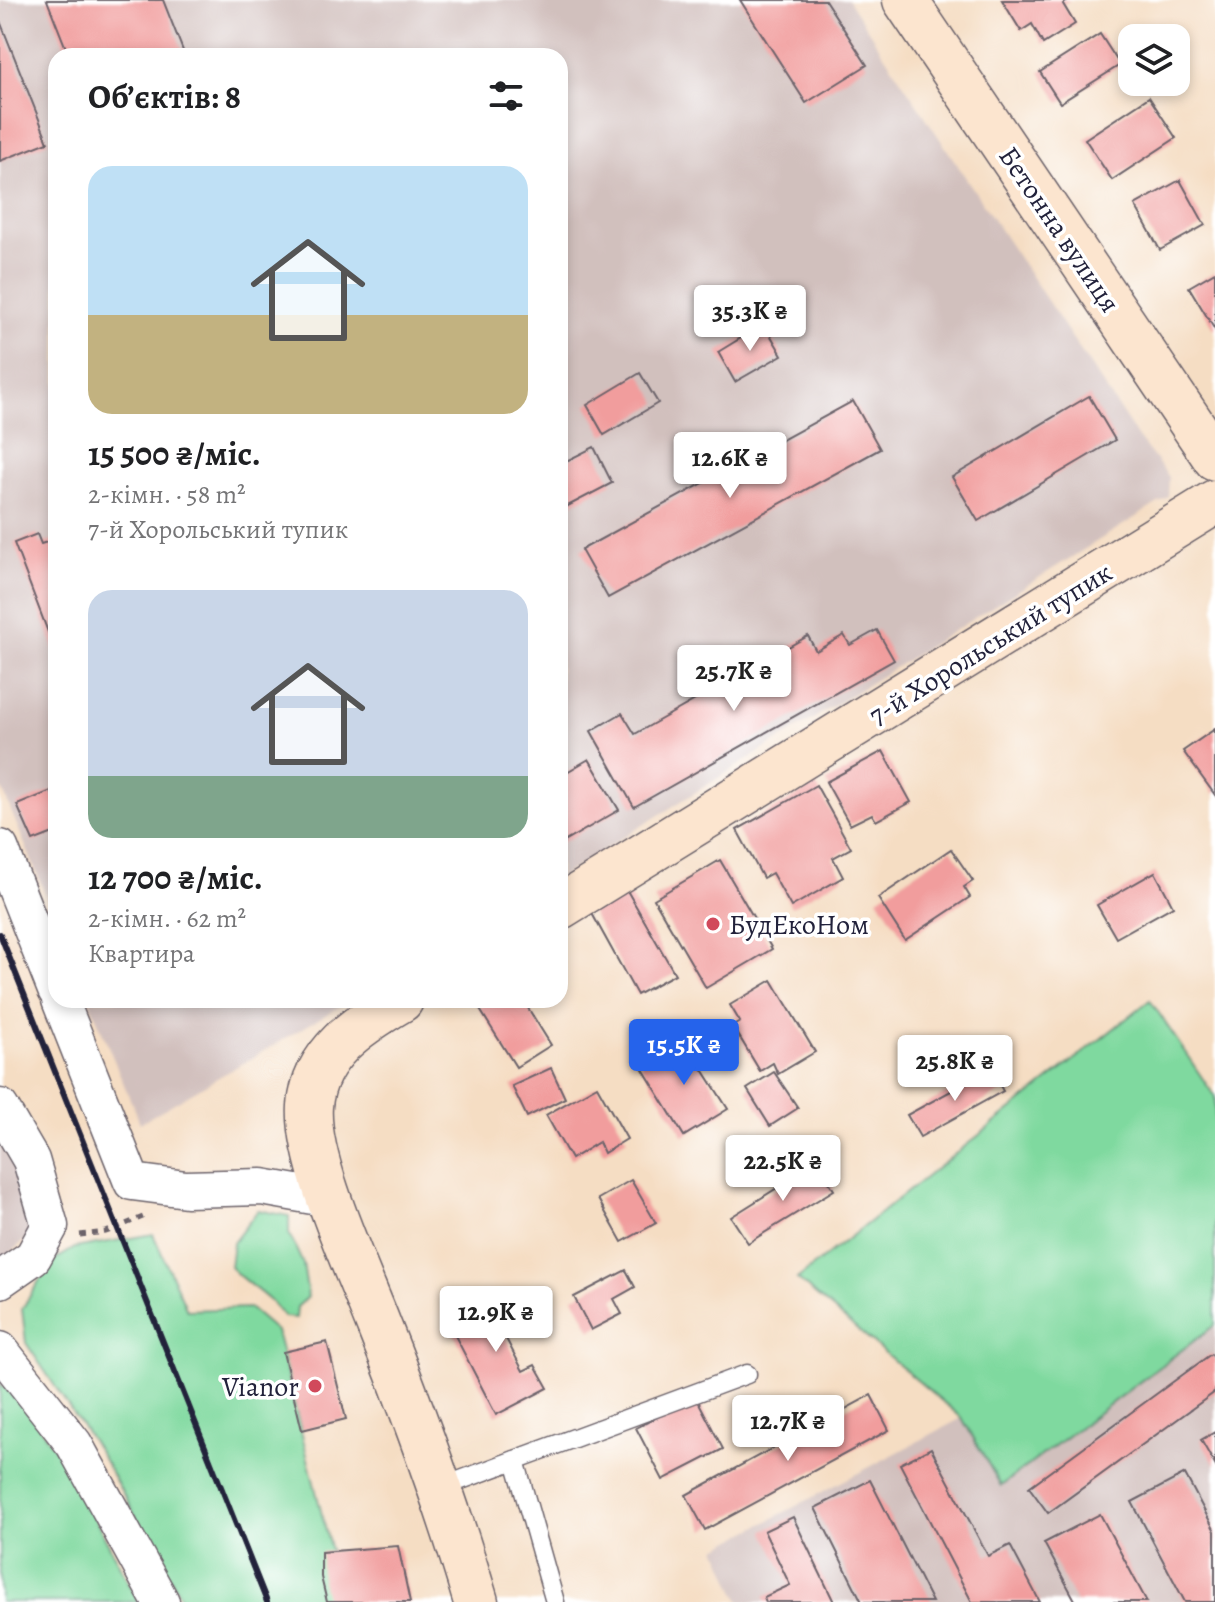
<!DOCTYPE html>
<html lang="uk">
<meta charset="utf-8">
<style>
:root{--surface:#fff;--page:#f2f2f2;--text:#202124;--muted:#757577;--accent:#2563eb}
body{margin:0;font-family:Alegreya,serif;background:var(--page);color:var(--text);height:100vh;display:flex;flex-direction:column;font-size:30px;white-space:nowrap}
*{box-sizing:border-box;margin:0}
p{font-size:26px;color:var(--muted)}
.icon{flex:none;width:44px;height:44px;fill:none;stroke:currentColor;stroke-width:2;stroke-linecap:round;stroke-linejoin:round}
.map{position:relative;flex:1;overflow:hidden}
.side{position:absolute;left:48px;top:48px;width:520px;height:960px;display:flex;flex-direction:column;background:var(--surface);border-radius:24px;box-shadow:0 4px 12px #0003}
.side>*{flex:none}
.tools{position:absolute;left:1118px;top:24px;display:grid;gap:16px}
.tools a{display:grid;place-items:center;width:72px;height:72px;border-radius:16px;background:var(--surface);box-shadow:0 4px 12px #0003;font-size:40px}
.price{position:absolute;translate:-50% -68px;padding:0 18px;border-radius:8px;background:#fff;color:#222;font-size:26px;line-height:52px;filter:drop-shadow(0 2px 4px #0008)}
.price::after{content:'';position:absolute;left:50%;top:48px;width:24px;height:18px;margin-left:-12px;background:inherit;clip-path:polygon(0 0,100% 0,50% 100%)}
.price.current{background:var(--accent);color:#fff}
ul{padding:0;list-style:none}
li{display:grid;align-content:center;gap:16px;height:424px;padding:0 40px}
li span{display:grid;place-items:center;height:248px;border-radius:24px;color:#555}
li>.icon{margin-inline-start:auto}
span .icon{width:144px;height:144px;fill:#fffc;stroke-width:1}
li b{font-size:34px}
h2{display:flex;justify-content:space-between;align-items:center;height:96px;padding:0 40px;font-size:34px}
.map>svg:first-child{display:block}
.industrial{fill:#d1c0bd}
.green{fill:#7fd99f;stroke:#507e6d;stroke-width:2}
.building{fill:#f19d9d}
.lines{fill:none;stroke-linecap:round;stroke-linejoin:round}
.lane-casing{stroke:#6c636b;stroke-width:21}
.street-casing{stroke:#6c636b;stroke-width:39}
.secondary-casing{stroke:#6c636b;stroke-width:47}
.path{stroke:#6c636b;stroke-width:5;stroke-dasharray:6 6;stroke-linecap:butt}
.lane{stroke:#fff;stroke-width:18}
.street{stroke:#fff;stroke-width:36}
.secondary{stroke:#fce5cf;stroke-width:44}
.rail{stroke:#22223b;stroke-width:6}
.poi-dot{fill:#d1495b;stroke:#fff;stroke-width:3}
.labels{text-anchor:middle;stroke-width:7;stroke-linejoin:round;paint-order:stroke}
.street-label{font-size:28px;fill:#22223b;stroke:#fff}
.poi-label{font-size:28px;fill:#22223b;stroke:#fff;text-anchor:start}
</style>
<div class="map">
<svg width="1215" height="1602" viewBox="0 0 1215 1602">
<rect width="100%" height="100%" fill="#fff"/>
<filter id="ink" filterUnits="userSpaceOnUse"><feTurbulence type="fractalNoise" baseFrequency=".0125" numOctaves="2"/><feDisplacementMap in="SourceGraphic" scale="16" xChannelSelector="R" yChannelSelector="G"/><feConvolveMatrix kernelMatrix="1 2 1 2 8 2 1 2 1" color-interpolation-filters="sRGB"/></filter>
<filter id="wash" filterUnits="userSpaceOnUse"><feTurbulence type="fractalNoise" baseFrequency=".006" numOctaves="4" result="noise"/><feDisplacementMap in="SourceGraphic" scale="32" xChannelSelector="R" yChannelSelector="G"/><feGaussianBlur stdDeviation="1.8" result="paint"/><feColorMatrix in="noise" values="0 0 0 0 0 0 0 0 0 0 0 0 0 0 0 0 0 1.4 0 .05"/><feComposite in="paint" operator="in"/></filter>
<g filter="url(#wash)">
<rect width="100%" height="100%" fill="#f5ddc3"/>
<!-- industrial -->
<g class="industrial">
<path d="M0 0H848L1137 436 1169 477 1168 497 560 877V56H56V920L0 784Z"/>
<path d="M89 1000H351L140 1123Z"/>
<path d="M0 1144 28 1188 33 1233 0 1262Z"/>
<path d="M1215 1325V1602H740L717 1548 962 1418 1001 1485Z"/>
</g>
<!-- green -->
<g class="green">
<path d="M1150 1000 1215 1097V1325L1001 1486 962 1418 797 1279Z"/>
<path d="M258 1210 289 1216V1234L303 1264 308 1297 297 1307 296 1318 284 1317C269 1295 249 1287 230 1267L233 1243Z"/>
<path d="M153 1234 187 1310 249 1308 276 1331 331 1551 329 1576 336 1602H184L101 1455 26 1343 22 1309 50 1263 75 1248Z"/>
<path d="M0 1383C63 1441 98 1528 139 1602H0Z"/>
</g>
<g id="blocks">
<!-- building -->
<g class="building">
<path d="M47 0H163L185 56H69Z"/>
<path d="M740 0H825L867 65 806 103Z"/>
<path d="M1002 0H1070L1063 4 1075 24 1043 44 1032 24 1021 31Z"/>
<path d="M0 21 48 142 0 161Z"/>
<path d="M1100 34 1120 65 1060 103 1040 72Z"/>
<path d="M1149 97 1176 138 1112 180 1085 139Z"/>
<path d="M1180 180 1205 225 1160 250 1135 205Z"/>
<path d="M1215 272V330L1189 287Z"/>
<path d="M764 324 782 355 735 382 718 352Z"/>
<path d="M640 373 658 403 604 435 587 405Z"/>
<path d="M1089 396 1115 440 978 521 952 477Z"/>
<path d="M853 401 880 449 608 598 581 550Z"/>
<path d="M594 447 612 483 560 510V464Z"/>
<path d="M37 534 41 544 56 539V653L14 543Z"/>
<path d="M877 630 894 660 634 807 591 731 622 713 635 734 808 636 816 651 844 635 850 645Z"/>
<path d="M1215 729V795L1183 751Z"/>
<path d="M883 751 911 802 876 821 872 814 850 825 826 782Z"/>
<path d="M589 759 619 810 560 844V776Z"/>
<path d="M816 785 851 848 833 858 843 877 791 907 772 873 763 878 737 830Z"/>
<path d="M51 791 56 802V832L33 841 17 805Z"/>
<path d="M951 849 973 881 964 887 970 897 905 940 878 898Z"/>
<path d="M720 860 772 949 706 988 654 899Z"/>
<path d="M1155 872 1173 906 1116 938 1097 905Z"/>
<path d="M625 887 675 974 637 995 589 908Z"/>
<path d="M772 980 815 1052 778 1074 773 1063 760 1071 733 1026 740 1022 730 1005Z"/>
<path d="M491 1000H523L551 1045 516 1067 479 1008Z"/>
<path d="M683 1038 728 1109 684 1136 640 1064Z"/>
<path d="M551 1068 565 1098 527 1117 512 1086Z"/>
<path d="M991 1069 1003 1091 920 1137 907 1115Z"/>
<path d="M774 1072 798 1108 770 1126 747 1089Z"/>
<path d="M597 1086 627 1139 604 1153 599 1142 571 1159 546 1115Z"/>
<path d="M817 1163 834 1190 748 1243 731 1217Z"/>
<path d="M631 1180 656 1223 622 1242 598 1199Z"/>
<path d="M626 1270 635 1287 614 1299 622 1314 591 1330 574 1297Z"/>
<path d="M505 1292 521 1324 503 1333 523 1371 535 1365 548 1388 496 1415 448 1322Z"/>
<path d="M327 1342 346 1419 302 1430 283 1352Z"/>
<path d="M1211 1354 1215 1359V1392L1048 1513 1029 1487Z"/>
<path d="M871 1395 889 1430 705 1530 686 1495Z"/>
<path d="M696 1397 723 1449 663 1480 636 1428Z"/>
<path d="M1215 1432V1465L1201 1440Z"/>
<path d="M931 1448 988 1556 1010 1545 1040 1602H972L900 1464Z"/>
<path d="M1185 1474 1215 1531V1602H1185L1132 1502Z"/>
<path d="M870 1480 932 1602H862L815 1508Z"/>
<path d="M1100 1514 1147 1602H1076L1044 1543Z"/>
<path d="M793 1517 834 1602H766L764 1597 790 1585 764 1531Z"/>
<path d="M398 1546 410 1602H327L321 1577V1552Z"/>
</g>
</g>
</g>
<g filter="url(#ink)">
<use href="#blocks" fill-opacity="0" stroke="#6c636b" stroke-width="2"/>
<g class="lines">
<!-- lane casing -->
<g class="lane-casing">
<g id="lane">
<path d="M515 1460 555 1602"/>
<path d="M442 1487 747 1374"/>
</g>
</g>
<!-- street casing -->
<g class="street-casing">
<g id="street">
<path d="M0 848 56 990"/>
<path d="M60 1000 132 1182 186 1189 262 1187 330 1199"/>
<path d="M0 1107 31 1160 50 1226 33 1257 0 1280"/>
<path d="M0 1350 74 1444 161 1602"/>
</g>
</g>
<!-- secondary casing -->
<g class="secondary-casing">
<g id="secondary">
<path d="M905 0 1215 458"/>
<path d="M560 907 1215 502"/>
<path d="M401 1000C360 1024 314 1053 310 1106 306 1162 358 1271 379 1326 416 1419 448 1506 476 1602"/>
</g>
</g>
<!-- path -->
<path class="path" d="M80 1235 106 1232 143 1217"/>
<!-- lane -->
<use href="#lane" class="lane"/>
<!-- street -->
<use href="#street" class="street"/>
<!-- secondary -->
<use href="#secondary" class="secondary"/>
<!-- rail -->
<path class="rail" d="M0 934 267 1602"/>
</g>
</g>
<!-- markers -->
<g class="poi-dot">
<circle cx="713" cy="924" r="8"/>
<circle cx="315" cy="1386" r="8"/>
</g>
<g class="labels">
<!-- street labels -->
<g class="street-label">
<text transform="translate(1060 229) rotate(56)" y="10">Бетонна вулиця</text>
<text transform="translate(990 643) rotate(-32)" y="10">7-й Хорольський тупик</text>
</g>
<!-- poi labels -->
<g class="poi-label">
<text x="729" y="934">БудЕкоНом</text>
<text x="299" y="1396" text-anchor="end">Vianor</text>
</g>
</g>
</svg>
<div class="tools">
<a><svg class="icon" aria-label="layers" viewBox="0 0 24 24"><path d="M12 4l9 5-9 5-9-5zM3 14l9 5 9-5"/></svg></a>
</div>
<b class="price" style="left:750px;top:353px">35.3K ₴</b>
<b class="price" style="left:730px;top:500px">12.6K ₴</b>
<b class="price" style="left:734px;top:713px">25.7K ₴</b>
<b class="price current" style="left:684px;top:1087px">15.5K ₴</b>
<b class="price" style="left:955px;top:1103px">25.8K ₴</b>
<b class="price" style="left:783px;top:1203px">22.5K ₴</b>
<b class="price" style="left:496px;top:1354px">12.9K ₴</b>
<b class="price" style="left:788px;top:1463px">12.7K ₴</b>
<section class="side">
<h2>Об’єктів: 8<svg class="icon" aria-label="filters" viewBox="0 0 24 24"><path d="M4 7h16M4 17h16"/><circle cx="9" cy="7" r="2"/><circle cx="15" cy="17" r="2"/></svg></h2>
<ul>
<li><span style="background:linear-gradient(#bfe0f5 60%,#c2b280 0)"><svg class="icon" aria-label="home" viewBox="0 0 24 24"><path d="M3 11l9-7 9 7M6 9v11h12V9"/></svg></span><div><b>15 500 ₴/міс.</b><p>2-кімн. · 58 m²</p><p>7-й Хорольський тупик</p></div></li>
<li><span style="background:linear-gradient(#c9d6e8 75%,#7fa58c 0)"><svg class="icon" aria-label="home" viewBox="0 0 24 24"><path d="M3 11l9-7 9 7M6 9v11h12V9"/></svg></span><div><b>12 700 ₴/міс.</b><p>2-кімн. · 62 m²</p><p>Квартира</p></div></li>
</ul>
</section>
</div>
